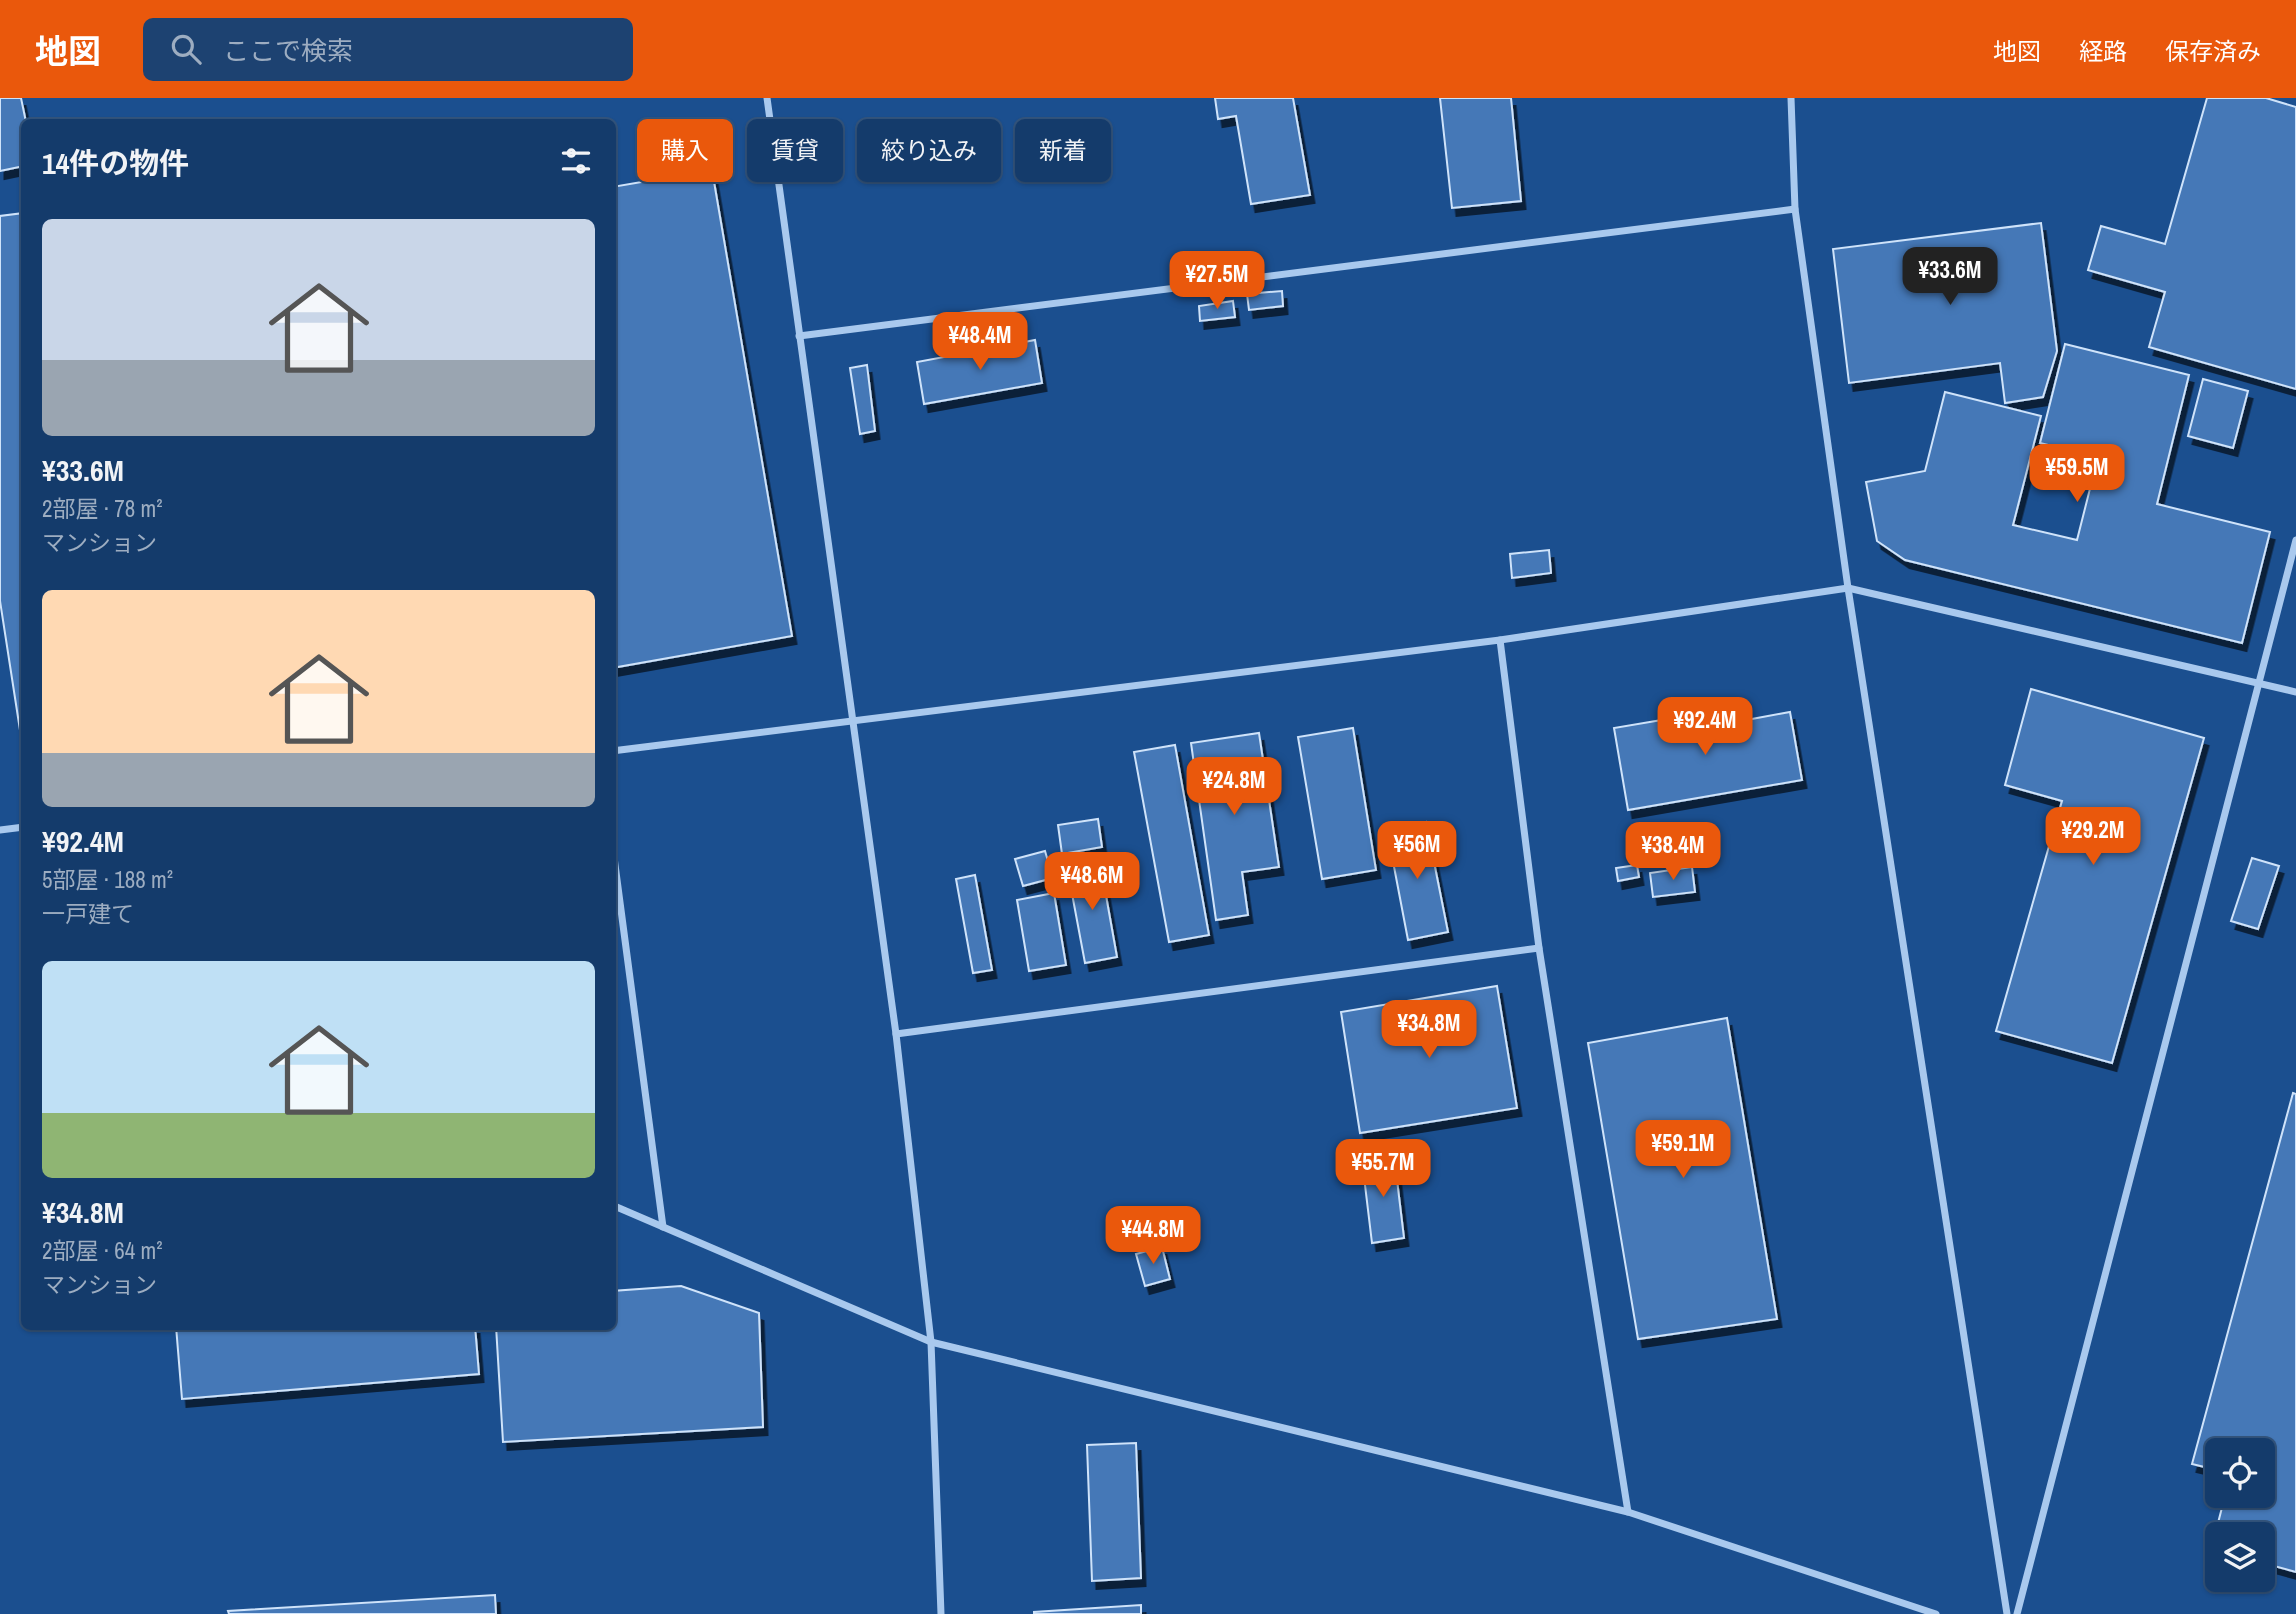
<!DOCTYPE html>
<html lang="ja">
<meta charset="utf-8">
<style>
:root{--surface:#143b6b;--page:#1d4271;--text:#f1f3f6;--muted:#9dadc1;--line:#33557e;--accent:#ea580c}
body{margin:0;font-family:"Archivo Narrow","Noto Sans JP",sans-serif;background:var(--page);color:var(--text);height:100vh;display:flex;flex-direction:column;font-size:26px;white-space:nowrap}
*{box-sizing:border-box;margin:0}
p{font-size:23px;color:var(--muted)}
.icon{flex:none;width:38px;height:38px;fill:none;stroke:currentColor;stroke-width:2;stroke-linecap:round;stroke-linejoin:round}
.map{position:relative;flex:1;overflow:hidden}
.details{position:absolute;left:21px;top:21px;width:595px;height:1211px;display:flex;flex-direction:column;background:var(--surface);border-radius:10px;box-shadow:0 2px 5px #0004,0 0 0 2px var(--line)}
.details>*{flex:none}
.top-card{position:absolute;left:637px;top:21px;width:665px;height:63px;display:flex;gap:14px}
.tools{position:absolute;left:2205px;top:1340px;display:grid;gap:14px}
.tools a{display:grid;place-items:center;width:70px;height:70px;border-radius:10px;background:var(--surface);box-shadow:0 2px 5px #0004,0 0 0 2px var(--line);font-size:35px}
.price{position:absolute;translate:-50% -60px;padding:0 16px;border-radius:14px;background:var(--accent);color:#fff;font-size:23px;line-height:46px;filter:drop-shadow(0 2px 4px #0008)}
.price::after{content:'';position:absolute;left:50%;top:42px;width:21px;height:16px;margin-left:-10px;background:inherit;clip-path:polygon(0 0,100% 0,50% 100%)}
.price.selected{background:#222;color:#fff}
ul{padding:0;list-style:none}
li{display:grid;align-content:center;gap:14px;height:371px;padding:0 21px}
li span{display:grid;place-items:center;height:217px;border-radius:10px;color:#555}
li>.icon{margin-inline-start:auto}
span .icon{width:126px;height:126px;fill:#fffc;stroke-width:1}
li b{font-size:30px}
h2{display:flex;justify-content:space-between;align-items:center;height:84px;padding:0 21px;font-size:30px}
.chip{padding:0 24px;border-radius:10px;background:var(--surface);box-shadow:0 2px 5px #0004,0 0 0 2px var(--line);font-size:24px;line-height:63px}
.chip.selected{background:var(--accent);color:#fff}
header{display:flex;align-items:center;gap:42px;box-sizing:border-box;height:98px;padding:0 35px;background:var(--accent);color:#fff}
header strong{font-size:33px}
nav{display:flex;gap:38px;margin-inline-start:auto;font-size:24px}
.search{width:490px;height:63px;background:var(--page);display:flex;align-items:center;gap:18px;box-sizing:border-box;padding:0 24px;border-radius:10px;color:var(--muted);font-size:26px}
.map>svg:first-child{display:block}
.building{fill:#4478b7;stroke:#cfe3fa;stroke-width:2;filter:url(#shadow)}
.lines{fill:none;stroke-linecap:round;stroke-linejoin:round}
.street{stroke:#a9c9ee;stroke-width:7}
</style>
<header>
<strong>地図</strong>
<div class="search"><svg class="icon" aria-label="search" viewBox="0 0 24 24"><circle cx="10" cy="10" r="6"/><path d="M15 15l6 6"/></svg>ここで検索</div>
<nav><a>地図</a><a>経路</a><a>保存済み</a></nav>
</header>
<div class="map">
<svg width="2296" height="1516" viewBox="0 0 2296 1516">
<defs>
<filter id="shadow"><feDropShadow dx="4.5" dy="8" stdDeviation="0" flood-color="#0009"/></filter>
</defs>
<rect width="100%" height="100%" fill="#1b4f8f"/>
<!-- building -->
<g class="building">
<path d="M0 0H21L26 24 24 68 0 73Z"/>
<path d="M1215 0H1293L1310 97 1251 106 1236 18 1218 21Z"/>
<path d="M1440 0H1511L1521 103 1452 110Z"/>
<path d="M2207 0H2266L2296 9V291L2149 249 2165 194 2088 172 2101 128 2165 146Z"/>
<path d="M712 72 792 538 612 570V89Z"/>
<path d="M24 115V658L0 503V118Z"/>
<path d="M2041 125 2057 253 2043 299 2005 305 2000 265 1849 285 1833 151Z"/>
<path d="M1282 193 1283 208 1249 212 1247 196Z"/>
<path d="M1233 203 1235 219 1200 223 1199 208Z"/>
<path d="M1035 242 1042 285 924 306 917 264Z"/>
<path d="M2065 246 2189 277 2157 406 2270 434 2242 545 1905 462 1877 443 1866 384 1925 373 1945 294 2041 318 2013 427 2077 442 2098 359 2040 345Z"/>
<path d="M867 267 875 333 860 336 850 270Z"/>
<path d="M2203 281 2248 293 2233 350 2188 338Z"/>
<path d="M1549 452 1551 475 1512 480 1510 456Z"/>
<path d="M2031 591 2204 640 2112 965 1996 933 2062 703 2005 687Z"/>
<path d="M1727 611 1730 625 1790 614 1802 682 1628 712 1614 630Z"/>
<path d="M1353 630 1376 772 1322 781 1298 639Z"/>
<path d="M1259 635 1279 769 1242 774 1248 817 1216 822 1191 645Z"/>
<path d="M1175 647 1209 837 1169 844 1134 654Z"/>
<path d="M1098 721 1102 749 1062 756 1058 727Z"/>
<path d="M1426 724 1448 834 1408 842 1387 732Z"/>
<path d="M1045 753 1053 780 1023 788 1015 761Z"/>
<path d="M2252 760 2279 768 2258 831 2231 823Z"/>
<path d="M1100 764 1117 859 1085 865 1067 769Z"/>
<path d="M1637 767 1639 779 1618 783 1616 770Z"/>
<path d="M1692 769 1695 794 1653 799 1650 775Z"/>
<path d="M975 777 992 872 973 875 956 781Z"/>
<path d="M1054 795 1066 867 1029 873 1017 802Z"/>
<path d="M1497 888 1517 1010 1360 1035 1341 914Z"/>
<path d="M1727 920 1777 1221 1638 1241 1588 945Z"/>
<path d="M2293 995 2296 996V1474L2263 1465V1437H2217V1453L2211 1452 2225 1398H2263V1353H2217V1372L2192 1366Z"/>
<path d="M1394 1057 1404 1140 1372 1145 1362 1062Z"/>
<path d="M1162 1149 1170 1181 1145 1188 1136 1156Z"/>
<path d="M681 1188 759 1215 763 1329 503 1344 496 1228H612V1193Z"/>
<path d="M176 1228H475L479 1276 182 1301Z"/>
<path d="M1136 1345 1141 1480 1092 1483 1087 1347Z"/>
<path d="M495 1497 496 1516H229L228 1513Z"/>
<path d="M1141 1507V1516H1034V1514Z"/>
</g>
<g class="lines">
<!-- street -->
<g class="street">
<path d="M767 0 896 936 931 1244 941 1516"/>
<path d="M1791 0 1795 111 1848 490 2007 1516"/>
<path d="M799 238 1795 111"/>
<path d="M1500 542 1539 850 1628 1414"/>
<path d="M612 653 1500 542 1848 490 2296 594"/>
<path d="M0 732 24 729"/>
<path d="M612 744 663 1129"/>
<path d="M896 936 1539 850"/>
<path d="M612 1107 931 1244 1628 1414 1936 1516"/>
<path d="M2017 1516 2296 442"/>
</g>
</g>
</svg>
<div class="tools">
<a><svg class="icon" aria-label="locate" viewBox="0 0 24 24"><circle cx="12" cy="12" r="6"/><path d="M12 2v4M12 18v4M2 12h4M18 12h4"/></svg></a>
<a><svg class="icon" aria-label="layers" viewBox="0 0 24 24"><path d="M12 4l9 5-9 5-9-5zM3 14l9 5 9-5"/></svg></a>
</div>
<b class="price selected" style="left:1950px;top:209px">¥33.6M</b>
<b class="price" style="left:1217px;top:213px">¥27.5M</b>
<b class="price" style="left:980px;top:274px">¥48.4M</b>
<b class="price" style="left:2077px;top:406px">¥59.5M</b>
<b class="price" style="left:1705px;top:659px">¥92.4M</b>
<b class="price" style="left:1234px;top:719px">¥24.8M</b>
<b class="price" style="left:2093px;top:769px">¥29.2M</b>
<b class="price" style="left:1417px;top:783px">¥56M</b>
<b class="price" style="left:1673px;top:784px">¥38.4M</b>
<b class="price" style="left:1092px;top:814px">¥48.6M</b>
<b class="price" style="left:1429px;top:962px">¥34.8M</b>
<b class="price" style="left:1683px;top:1082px">¥59.1M</b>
<b class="price" style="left:1383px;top:1101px">¥55.7M</b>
<b class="price" style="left:1153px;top:1168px">¥44.8M</b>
<div class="top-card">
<a class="chip selected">購入</a>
<a class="chip">賃貸</a>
<a class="chip">絞り込み</a>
<a class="chip">新着</a>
</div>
<section class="details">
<h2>14件の物件<svg class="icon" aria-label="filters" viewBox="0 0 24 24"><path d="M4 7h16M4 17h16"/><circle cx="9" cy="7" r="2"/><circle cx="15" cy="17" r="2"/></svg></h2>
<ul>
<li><span style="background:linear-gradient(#c9d6e8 65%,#9aa5b1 0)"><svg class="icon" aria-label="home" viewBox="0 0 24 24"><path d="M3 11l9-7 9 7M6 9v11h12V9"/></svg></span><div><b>¥33.6M</b><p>2部屋 · 78 m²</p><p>マンション</p></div></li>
<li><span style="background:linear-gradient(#ffd9b3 75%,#9aa5b1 0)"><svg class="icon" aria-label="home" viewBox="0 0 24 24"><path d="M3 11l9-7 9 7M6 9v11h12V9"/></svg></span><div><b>¥92.4M</b><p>5部屋 · 188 m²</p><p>一戸建て</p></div></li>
<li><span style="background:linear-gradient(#bfe0f5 70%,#8fb573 0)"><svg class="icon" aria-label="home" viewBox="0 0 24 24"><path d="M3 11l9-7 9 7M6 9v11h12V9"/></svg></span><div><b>¥34.8M</b><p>2部屋 · 64 m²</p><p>マンション</p></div></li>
</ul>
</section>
</div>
